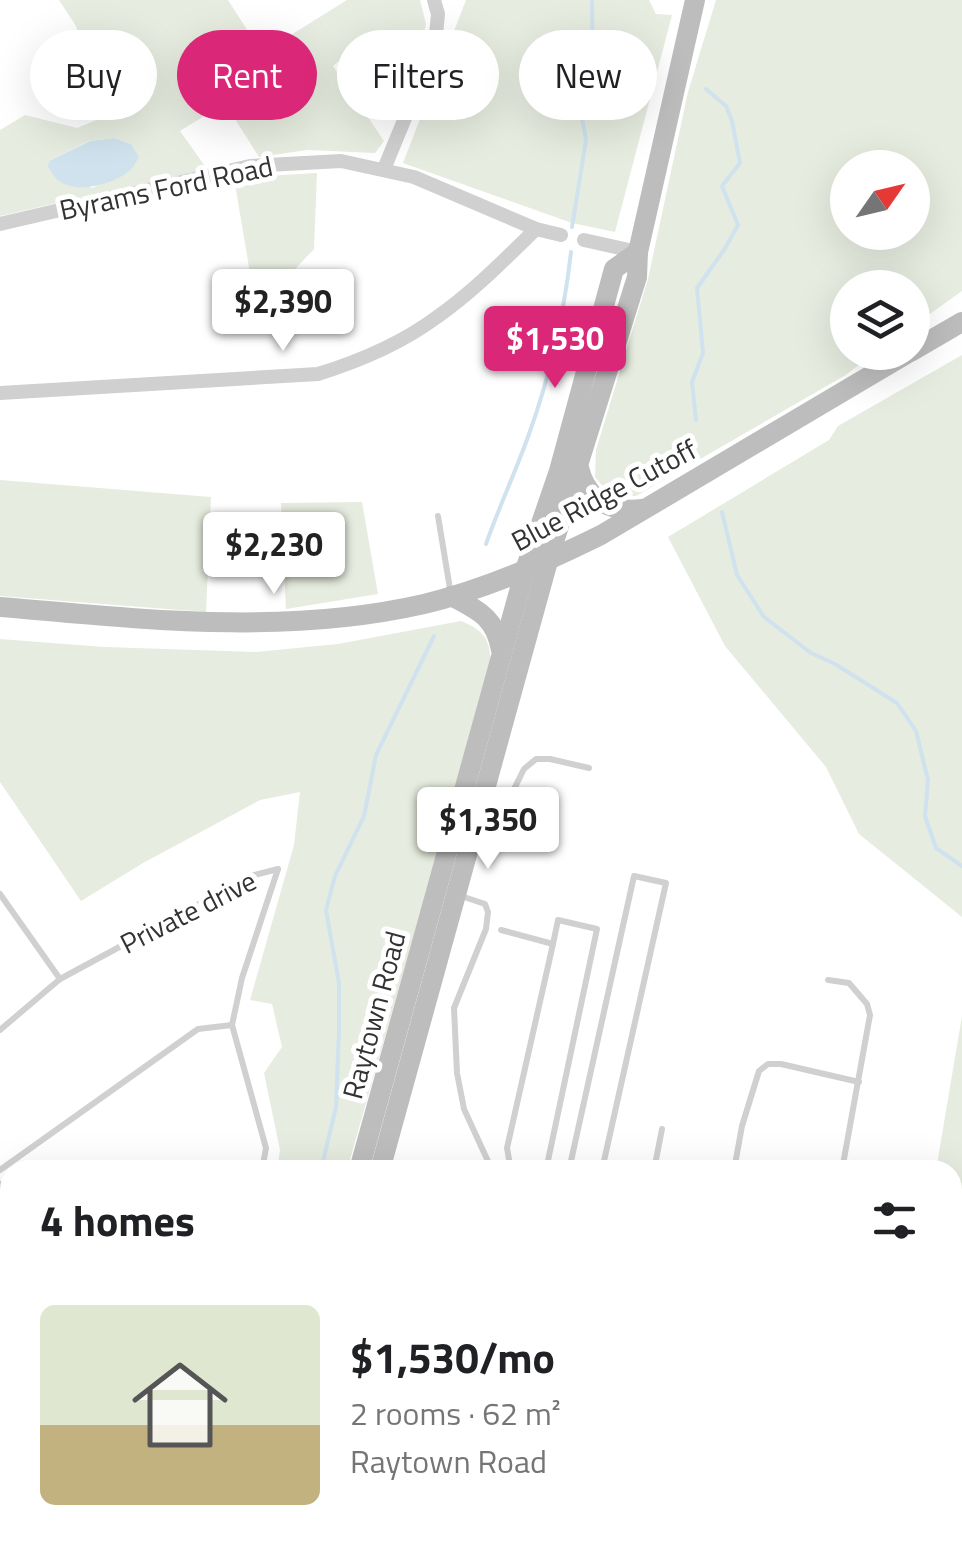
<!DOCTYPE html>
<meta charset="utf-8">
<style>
:root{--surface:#fff;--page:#f2f2f2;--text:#202124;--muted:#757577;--accent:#db2777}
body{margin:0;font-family:"Titillium Web",sans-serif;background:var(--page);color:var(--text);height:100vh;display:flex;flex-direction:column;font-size:38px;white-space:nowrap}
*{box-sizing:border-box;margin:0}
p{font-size:32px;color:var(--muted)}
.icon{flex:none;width:55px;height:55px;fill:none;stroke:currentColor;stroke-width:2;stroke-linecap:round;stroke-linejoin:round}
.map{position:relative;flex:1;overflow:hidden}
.panel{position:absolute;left:0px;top:1160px;width:962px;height:390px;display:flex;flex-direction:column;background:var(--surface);border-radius:30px 30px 0 0;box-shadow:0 10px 40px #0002}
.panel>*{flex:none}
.guide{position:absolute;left:30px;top:30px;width:902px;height:90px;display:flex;gap:20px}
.needle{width:65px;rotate:56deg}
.tools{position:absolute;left:830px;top:150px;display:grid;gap:20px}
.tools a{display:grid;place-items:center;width:100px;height:100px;border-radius:50%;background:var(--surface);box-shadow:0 10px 40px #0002;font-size:50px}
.price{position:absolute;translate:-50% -85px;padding:0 22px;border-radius:10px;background:#fff;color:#222;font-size:32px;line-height:65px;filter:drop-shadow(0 2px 5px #0008)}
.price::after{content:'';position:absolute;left:50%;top:60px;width:30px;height:22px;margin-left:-15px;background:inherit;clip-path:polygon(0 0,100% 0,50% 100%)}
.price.selected{background:var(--accent);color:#fff}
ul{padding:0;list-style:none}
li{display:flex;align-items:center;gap:30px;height:250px;padding:0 40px}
li span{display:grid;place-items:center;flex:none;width:280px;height:200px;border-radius:15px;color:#555}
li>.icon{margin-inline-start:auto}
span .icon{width:120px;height:120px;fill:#fffc;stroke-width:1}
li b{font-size:42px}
h2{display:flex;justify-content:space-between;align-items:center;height:120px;padding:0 40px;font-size:42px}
.tag{padding:0 35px;border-radius:45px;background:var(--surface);box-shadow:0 10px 40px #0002;font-size:35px;line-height:90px}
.tag.selected{background:var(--accent);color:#fff}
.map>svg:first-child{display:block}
.green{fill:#e6ecdf;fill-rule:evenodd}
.water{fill:#cfe2ee}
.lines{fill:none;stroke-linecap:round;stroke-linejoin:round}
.stream{stroke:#cfe2ee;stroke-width:4}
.path{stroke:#cdcdcd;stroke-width:2.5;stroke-dasharray:5 5;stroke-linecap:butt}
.lane{stroke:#d0d0d0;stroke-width:6}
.street{stroke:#d0d0d0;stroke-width:14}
.secondary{stroke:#bdbdbd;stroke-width:20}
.labels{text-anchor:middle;stroke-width:10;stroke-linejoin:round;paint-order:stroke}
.street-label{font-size:28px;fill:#333;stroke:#fff}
</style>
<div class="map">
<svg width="962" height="1550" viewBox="0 0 962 1550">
<rect width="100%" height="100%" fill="#fff"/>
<!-- green -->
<g class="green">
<path d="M59 0H228L262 53 347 0H420L426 24 423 38 350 52 333 66 384 141 375 153 307 150 259 157 225 103 180 131 207 169 0 216V130L25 115 77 128 121 110 90 78 76 26ZM114 138 131 144 129 171 92 188 49 161 89 141Z"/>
<path d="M466 0H649L656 14 672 15 615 232 572 223 403 163Z"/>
<path d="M716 0H962V291L913 326 912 288H848V352L875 353 844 376 636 496 610 495 595 477 596 450 648 279 688 92ZM848 168H912V232H848Z"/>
<path d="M317 173 314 249 276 289 253 291 234 178Z"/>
<path d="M962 355V917L859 834 826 767 725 646 668 537 829 440 838 426Z"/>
<path d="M0 480 211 497 206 612 0 596Z"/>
<path d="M362 502 378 594 286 609 281 503Z"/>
<path d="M461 621C485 631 490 639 491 665L347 1170H277L280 1150 264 1073 282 1047 272 1004 250 1000 294 845 300 792 260 800 143 863 81 901 0 782V639L104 647 256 652 338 644Z"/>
<path d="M962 1016V1468L952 1463V1170H936Z"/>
<path d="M0 1309 10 1322V1540H255L253 1550H0Z"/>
<path d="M953 1495 962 1500V1550H819L822 1540H952Z"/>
<path d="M301 1540H604L599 1550H299Z"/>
</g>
<!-- water -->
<path class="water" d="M114 138 131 144 139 157C136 162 134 167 129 171 114 184 75 195 58 180 54 177 51 171 48 167L49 161 90 141Z"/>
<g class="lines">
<!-- stream -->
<g class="stream">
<path d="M572 227 586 140 581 113 593 79 592 0"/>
<path d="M696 420 692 382 703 353 697 288 724 250 738 225 722 186 740 163 732 121 726 106 706 89"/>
<path d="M722 512 737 575 764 617 811 653 835 664 897 703 916 731 928 780 925 816 936 848 962 866"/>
<path d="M486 544C499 507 516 471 529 434 550 376 564 314 571 252"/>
<path d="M321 1170 336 1107 339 1031V983L326 910 335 876 364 816 376 755 434 636"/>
<path d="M184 1550 187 1540"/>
</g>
<!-- path -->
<g class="path">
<path d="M952 1235 962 1192"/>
<path d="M889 1550 891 1540"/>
</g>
<!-- lane -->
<g class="lane">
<path d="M438 516 451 595"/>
<path d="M481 827 498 821 524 769 536 759H550L589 768"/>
<path d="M0 894 60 979"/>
<path d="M458 895 485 904 488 912 486 929 454 1008 457 1073 464 1109 492 1170"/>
<path d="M501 930 553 944 507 1148 510 1165 514 1170"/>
<path d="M828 980 849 983 867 1004 870 1015 842 1170"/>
<path d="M0 1030 60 979 251 876 278 869"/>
<path d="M0 1170 198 1029 232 1025"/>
<path d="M262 1170 266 1148 232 1025 242 978 278 869"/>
<path d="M546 1170 597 929 558 920 553 944"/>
<path d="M569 1170 634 876 666 883 602 1170"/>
<path d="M654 1170 662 1129"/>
<path d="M734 1170 742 1126 759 1071 768 1064H781L859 1082"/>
<path d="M0 1184 10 1200"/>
<path d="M611 1550 617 1540"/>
<path d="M668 1550 672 1541 670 1540"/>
</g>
<!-- street -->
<g class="street">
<path d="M384 169 435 45 438 14 434 0"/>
<path d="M0 224 250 166 341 161 414 177 536 229 561 235"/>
<path d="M584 240 638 252"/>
<path d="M0 393 318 374C360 361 402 343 437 317 473 292 505 259 536 229"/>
</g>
<!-- secondary -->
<g class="secondary">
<path d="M912 351 962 322"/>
<path d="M579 468C587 500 610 513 642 509"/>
<path d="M451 596C479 611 495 617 501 650"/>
<path d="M0 607C141 619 284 636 424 604 486 589 544 563 601 535L910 352"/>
<path d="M359 1170 525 570 559 471 614 269 638 252"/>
<path d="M380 1170 548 561 637 277 638 252 695 0"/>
<path d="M952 1479 962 1484"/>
<path d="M263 1550 266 1540"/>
<path d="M288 1550 290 1540"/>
</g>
</g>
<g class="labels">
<!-- street labels -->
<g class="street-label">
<text transform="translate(166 188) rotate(-12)" y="10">Byrams Ford Road</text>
<text transform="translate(604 495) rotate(-28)" y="10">Blue Ridge Cutoff</text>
<text transform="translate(188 912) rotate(-27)" y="10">Private drive</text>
<text transform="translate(374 1015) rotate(-75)" y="10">Raytown Road</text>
</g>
</g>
</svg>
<div class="tools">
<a><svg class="needle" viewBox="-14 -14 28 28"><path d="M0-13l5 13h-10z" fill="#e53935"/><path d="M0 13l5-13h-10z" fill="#757577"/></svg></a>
<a><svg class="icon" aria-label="layers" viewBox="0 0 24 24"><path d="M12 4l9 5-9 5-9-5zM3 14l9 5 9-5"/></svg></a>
</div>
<b class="price" style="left:283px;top:354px">$2,390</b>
<b class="price selected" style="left:555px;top:391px">$1,530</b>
<b class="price" style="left:274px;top:597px">$2,230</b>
<b class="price" style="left:488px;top:872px">$1,350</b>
<div class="guide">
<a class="tag">Buy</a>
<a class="tag selected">Rent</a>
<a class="tag">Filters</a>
<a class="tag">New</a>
</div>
<section class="panel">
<h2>4 homes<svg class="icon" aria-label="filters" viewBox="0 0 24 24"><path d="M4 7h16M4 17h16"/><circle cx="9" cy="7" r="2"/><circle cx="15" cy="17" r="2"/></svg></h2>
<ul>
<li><span style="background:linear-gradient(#dfe7d0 60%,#c2b280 0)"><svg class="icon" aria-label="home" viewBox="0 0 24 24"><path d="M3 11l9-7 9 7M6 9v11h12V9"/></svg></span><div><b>$1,530/mo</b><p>2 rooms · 62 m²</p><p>Raytown Road</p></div></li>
</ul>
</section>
</div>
